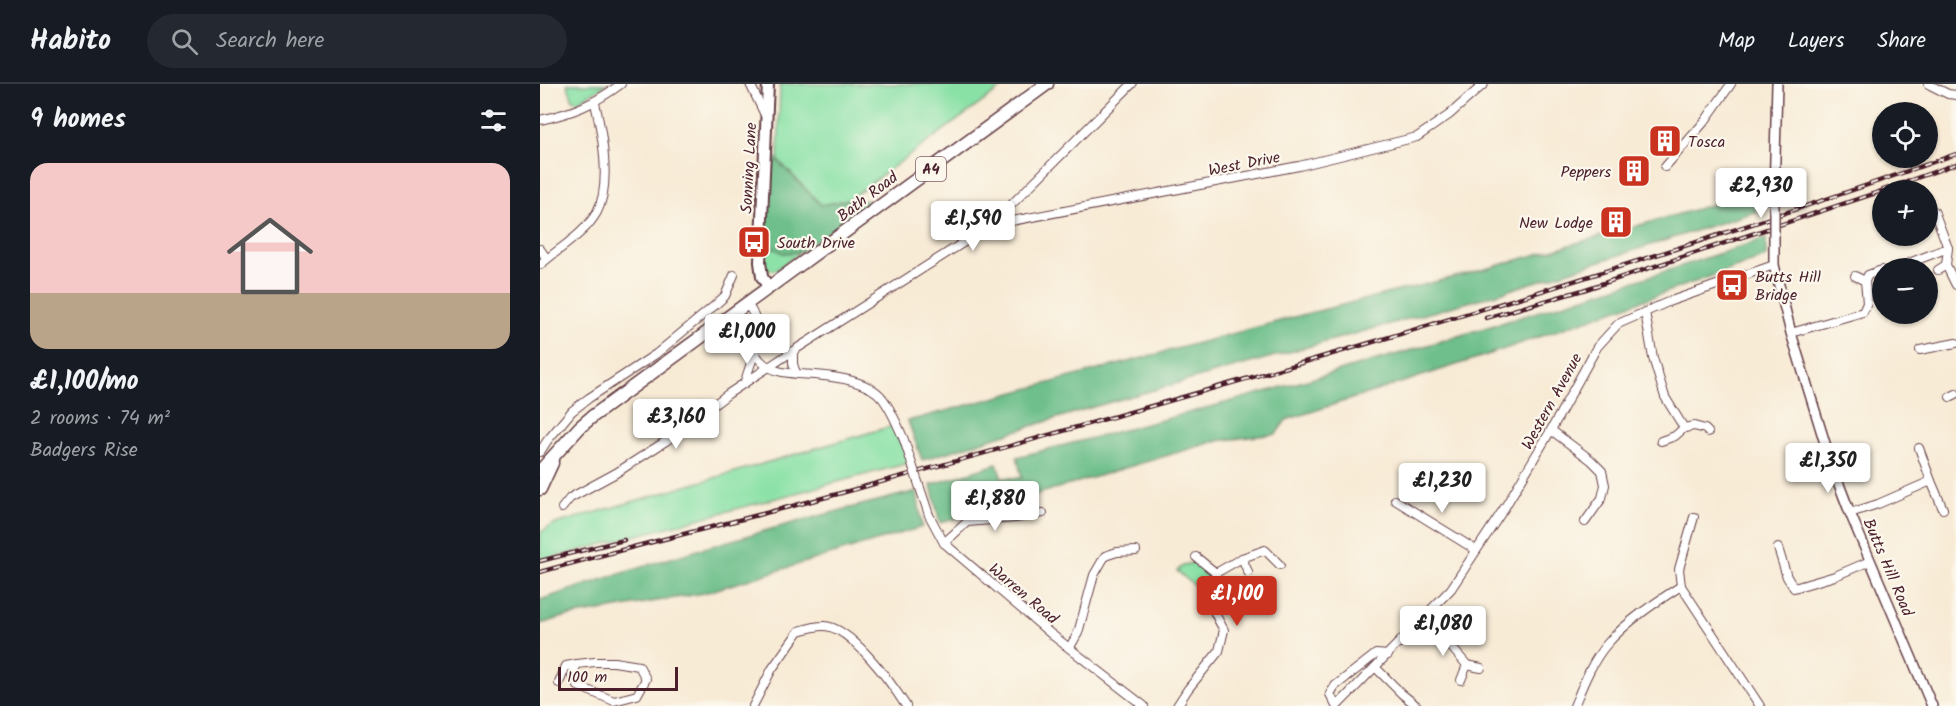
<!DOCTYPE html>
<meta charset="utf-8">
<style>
:root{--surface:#171b24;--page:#242831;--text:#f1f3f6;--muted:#9ea1a6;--line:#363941;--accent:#c8321e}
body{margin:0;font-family:Kalam,sans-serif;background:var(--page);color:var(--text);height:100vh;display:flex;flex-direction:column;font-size:22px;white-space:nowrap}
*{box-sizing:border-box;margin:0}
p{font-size:20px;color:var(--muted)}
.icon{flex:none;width:33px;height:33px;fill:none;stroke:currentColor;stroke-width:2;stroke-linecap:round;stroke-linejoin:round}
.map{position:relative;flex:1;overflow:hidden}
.sheet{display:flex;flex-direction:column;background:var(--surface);width:540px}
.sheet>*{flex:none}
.fabs{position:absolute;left:1332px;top:18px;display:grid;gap:12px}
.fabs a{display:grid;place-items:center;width:66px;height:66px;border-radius:50%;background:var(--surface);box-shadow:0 2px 4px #0004;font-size:30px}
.scale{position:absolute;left:18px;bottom:15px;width:120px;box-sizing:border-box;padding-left:6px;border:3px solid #4a1f2b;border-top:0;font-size:16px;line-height:21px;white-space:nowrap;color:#4a1f2b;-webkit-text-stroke:4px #fbf7ec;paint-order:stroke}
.price{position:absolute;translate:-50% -51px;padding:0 14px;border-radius:6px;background:#fff;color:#222;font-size:20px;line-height:39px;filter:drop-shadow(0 2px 3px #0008)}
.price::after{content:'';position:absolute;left:50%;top:36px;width:18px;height:14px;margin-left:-9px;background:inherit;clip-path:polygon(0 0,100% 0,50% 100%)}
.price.current{background:var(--accent);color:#fff}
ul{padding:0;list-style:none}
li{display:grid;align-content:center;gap:12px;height:318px;padding:0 30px}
li span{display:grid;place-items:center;height:186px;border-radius:18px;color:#555}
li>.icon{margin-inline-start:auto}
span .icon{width:108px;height:108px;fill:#fffc;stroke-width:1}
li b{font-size:26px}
h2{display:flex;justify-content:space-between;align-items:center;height:72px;padding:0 30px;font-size:26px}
header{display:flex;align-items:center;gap:36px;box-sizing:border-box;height:84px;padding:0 30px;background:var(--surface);border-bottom:2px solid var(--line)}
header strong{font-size:28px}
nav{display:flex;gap:33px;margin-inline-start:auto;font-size:21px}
.search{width:420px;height:54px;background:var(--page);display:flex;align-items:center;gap:15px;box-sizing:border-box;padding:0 21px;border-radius:33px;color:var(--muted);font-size:22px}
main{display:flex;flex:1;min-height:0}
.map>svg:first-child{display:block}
.green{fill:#89e1a6;stroke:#6a8068;stroke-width:1.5}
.forest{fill:#6ebf8b;stroke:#5c6f5b;stroke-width:1.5}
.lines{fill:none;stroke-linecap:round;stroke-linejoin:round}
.minor-casing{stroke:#643e45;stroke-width:10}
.tertiary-casing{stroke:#643e45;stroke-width:12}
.secondary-casing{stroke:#643e45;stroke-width:14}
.primary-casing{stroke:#643e45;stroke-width:15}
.minor{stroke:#fff;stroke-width:8}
.tertiary{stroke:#fff;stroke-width:9}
.secondary{stroke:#fff;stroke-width:10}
.primary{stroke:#fff;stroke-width:12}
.rail-casing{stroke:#4a1f2b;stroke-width:4.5}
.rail{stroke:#fbf7ec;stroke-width:2;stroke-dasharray:7;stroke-linecap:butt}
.minor-bridge-casing{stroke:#643e45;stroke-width:10;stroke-linecap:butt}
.tertiary-bridge-casing{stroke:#643e45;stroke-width:12;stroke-linecap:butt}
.minor-bridge{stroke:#fff;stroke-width:8}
.tertiary-bridge{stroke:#fff;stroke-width:9}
.labels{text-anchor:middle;stroke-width:4.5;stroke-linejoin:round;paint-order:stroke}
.shield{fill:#fbf7ec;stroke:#7f6065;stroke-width:1.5}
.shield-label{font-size:15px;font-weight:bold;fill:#4a1f2b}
.poi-label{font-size:16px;fill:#4a1f2b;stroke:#fbf7ec;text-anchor:start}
.street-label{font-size:16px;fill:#4a1f2b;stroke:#fbf7ec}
</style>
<header>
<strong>Habito</strong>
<div class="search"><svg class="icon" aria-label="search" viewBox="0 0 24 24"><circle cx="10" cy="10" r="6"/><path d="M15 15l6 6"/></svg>Search here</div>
<nav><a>Map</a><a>Layers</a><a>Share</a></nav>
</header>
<main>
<section class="sheet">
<h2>9 homes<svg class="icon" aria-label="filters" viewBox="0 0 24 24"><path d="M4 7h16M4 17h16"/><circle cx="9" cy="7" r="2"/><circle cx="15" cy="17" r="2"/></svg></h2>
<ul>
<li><span style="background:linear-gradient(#f6c9c9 70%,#b9a48a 0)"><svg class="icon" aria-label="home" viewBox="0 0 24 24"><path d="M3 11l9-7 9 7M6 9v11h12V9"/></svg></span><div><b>£1,100/mo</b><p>2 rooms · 74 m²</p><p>Badgers Rise</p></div></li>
</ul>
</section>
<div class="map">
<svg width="1416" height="622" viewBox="0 0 1416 622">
<rect width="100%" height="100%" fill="#fbf7ec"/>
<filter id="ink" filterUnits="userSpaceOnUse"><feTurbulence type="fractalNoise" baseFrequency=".0167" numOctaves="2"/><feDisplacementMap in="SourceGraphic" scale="12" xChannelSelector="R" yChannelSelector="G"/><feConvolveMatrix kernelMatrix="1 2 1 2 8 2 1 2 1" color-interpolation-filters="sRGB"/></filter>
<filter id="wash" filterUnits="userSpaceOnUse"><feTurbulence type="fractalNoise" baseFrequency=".008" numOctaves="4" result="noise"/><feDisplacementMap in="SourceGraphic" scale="24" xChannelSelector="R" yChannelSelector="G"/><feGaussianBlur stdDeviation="1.35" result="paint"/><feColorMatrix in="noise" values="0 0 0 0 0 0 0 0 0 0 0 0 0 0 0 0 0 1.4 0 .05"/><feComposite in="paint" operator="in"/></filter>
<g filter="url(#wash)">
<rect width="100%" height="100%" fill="#f8ebd6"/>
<!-- green -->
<g class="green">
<path d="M27 0H67L37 18 33 16Z"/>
<path d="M240 0H467L308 116 281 121 238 76Z"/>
<path d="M226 153 243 169 260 168 236 186H227L224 183Z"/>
<path d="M356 341 369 379 0 477V449L12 441Z"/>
<path d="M655 478 667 490 664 503H656L637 487 644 481Z"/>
</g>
<!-- forest -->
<g class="forest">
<path d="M232 71 281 121 308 116 333 117 260 168 243 169 233 164 226 153Z"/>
<path d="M1227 105 1224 125 957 210 553 323 382 376 368 337 762 231 942 186Z"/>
<path d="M1226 154V173L953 269 746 336 736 350 676 357 400 439 391 401 457 380 462 394H482L477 373C729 311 979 237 1226 154Z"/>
<path d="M377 407 382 443 164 509 24 533 0 540V516C124 474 250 438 377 407Z"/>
</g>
</g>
<g filter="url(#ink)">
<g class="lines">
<!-- minor casing -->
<g class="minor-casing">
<g id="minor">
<path d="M210 0 225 31"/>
<path d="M1388 0 1408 10 1416 11"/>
<path d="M0 36C33 29 54 20 81 0"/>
<path d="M1125 83 1165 37 1191 0"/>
<path d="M1394 127 1408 164 1406 181 1416 201"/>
<path d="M451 141 759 82 877 53 909 31 944 0"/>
<path d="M0 165 7 175"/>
<path d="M1369 179 1408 164"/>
<path d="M0 181C19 164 45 150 57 128 72 100 62 49 55 19"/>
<path d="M1398 186 1406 181"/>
<path d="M1325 197 1328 191 1342 186"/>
<path d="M207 220C211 225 214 230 215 236 217 249 210 266 220 276 230 287 244 289 258 290 282 291 328 294 343 315 352 327 358 342 364 356"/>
<path d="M1105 228 1113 274 1125 313 1144 344 1154 342 1165 345 1168 348"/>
<path d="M1251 249 1323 228 1327 219 1325 197 1315 192"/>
<path d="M1380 266 1416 259"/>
<path d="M253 267V280L256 289"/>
<path d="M204 300 215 267"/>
<path d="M1410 313 1416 310"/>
<path d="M1011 346 1051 376 1062 387 1065 401 1062 414 1045 438"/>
<path d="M1121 357 1135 352 1144 344"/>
<path d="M1379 364 1391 397"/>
<path d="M0 368 7 357 32 327 49 314 116 270 174 222 185 212 194 191"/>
<path d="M855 416 936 466"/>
<path d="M489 419 491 431"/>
<path d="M22 424 30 414 76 389 126 357 188 310 253 267 451 141 592 0"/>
<path d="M1310 429 1338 420 1391 397 1403 425"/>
<path d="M389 431 404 459 511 550 604 622"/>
<path d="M404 459 427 438 475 434 503 429"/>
<path d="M1238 464 1247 493 1254 504 1295 492 1330 477"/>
<path d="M656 473 676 489"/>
<path d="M702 474 708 488"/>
<path d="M1141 502 1139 485 1154 433"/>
<path d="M885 533 927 581 941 584"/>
<path d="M530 563 538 549 554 491 565 472 577 468 596 467"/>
<path d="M55 578H74L99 582 106 595 97 611 74 617 38 602 32 591 37 580Z"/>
<path d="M836 584 862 610 877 622"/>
<path d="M921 596 927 581"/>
<path d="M19 599 26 582 37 580"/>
<path d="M213 622 232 585 259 547C266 545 275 542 283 542 310 541 352 600 366 622"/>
<path d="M637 622 648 605 679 567 684 546C670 522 667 516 676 489L702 474 725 466 740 481"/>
<path d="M796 622 790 610 795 602 836 570 848 571"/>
<path d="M797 622 911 505 965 423 1011 346 1057 263 1078 240 1128 218 1234 181"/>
<path d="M1034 622C1043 601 1052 577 1067 560 1087 537 1116 518 1141 502L1220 622"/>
</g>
</g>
<!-- tertiary casing -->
<g class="tertiary-casing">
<g id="tertiary">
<path d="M1234 110 1237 0"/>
<path d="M1234 160V181L1251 249 1292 382 1310 429 1392 622"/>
</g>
</g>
<!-- secondary casing -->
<g class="secondary-casing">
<path id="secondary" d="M228 0 220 178 222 193 229 204"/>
</g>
<!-- primary casing -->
<g class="primary-casing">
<g id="primary">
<path d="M0 387 40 343 53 332 507 0"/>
<path d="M0 405 12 379"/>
</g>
</g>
<!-- minor -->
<use href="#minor" class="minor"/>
<!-- tertiary -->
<use href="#tertiary" class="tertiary"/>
<!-- secondary -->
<use href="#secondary" class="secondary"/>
<!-- primary -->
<use href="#primary" class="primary"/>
<!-- rail casing -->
<g class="rail-casing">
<g id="rail">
<path d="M1343 106 1416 80"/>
<path d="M946 234 1043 206 1342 107"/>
<path d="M0 477 84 456"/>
<path d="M0 488C107 458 216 433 323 403 690 301 1057 198 1416 70"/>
</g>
</g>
<!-- rail -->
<use href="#rail" class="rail"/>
<!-- minor-bridge casing -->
<g class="minor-bridge-casing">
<path id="minor-bridge" d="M364 356 389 431"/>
</g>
<!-- tertiary-bridge casing -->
<g class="tertiary-bridge-casing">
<path id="tertiary-bridge" d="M1234 110V160"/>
</g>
<!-- minor-bridge -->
<use href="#minor-bridge" class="minor-bridge"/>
<!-- tertiary-bridge -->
<use href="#tertiary-bridge" class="tertiary-bridge"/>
</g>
</g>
<!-- icons -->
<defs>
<g id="building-square" transform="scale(1.725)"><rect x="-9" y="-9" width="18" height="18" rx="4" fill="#c8321e" stroke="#fbf7ec"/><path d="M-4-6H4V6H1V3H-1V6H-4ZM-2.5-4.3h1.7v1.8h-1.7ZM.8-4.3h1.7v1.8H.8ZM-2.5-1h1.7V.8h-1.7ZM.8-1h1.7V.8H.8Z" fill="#fff"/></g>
<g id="bus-square" transform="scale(1.725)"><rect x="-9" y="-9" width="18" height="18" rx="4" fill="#c8321e" stroke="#fbf7ec"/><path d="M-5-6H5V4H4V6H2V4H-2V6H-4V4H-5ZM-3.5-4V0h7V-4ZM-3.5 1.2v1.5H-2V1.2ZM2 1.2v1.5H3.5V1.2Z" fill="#fff"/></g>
</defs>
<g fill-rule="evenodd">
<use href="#building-square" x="1125" y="57"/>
<use href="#building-square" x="1094" y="87"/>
<use href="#building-square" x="1076" y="138"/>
<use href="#bus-square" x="214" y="158"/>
<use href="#bus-square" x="1192" y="201"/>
</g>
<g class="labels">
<!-- shield labels -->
<rect class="shield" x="376" y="73" width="30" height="24" rx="4.5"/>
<g class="shield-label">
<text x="391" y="90">A4</text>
</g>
<!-- poi labels -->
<g class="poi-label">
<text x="1148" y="63">Tosca</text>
<text x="1071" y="93" text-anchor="end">Peppers</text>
<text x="1053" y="144" text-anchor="end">New Lodge</text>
<text x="237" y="164">South Drive</text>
<text x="1215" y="198">Butts Hill<tspan x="1215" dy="18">Bridge</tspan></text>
</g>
<!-- street labels -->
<g class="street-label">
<text transform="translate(704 79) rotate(-11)" y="6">West Drive</text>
<text transform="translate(208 84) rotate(-87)" y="6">Sonning Lane</text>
<text transform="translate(327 112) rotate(-37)" y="6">Bath Road</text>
<text transform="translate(1011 317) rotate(-61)" y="6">Western Avenue</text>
<text transform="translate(1349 483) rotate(67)" y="6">Butts Hill Road</text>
<text transform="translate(484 509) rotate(40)" y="6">Warren Road</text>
</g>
</g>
</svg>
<div class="fabs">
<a><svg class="icon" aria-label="locate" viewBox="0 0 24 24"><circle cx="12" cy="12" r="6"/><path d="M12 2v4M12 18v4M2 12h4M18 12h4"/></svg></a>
<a>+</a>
<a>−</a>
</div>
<div class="scale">100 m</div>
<b class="price" style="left:1221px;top:135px">£2,930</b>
<b class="price" style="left:433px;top:168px">£1,590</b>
<b class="price" style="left:207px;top:281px">£1,000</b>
<b class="price" style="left:136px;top:366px">£3,160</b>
<b class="price" style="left:1288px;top:410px">£1,350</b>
<b class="price" style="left:902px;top:430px">£1,230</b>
<b class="price" style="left:455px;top:448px">£1,880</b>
<b class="price current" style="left:697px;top:543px">£1,100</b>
<b class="price" style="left:903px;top:573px">£1,080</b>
</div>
</main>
